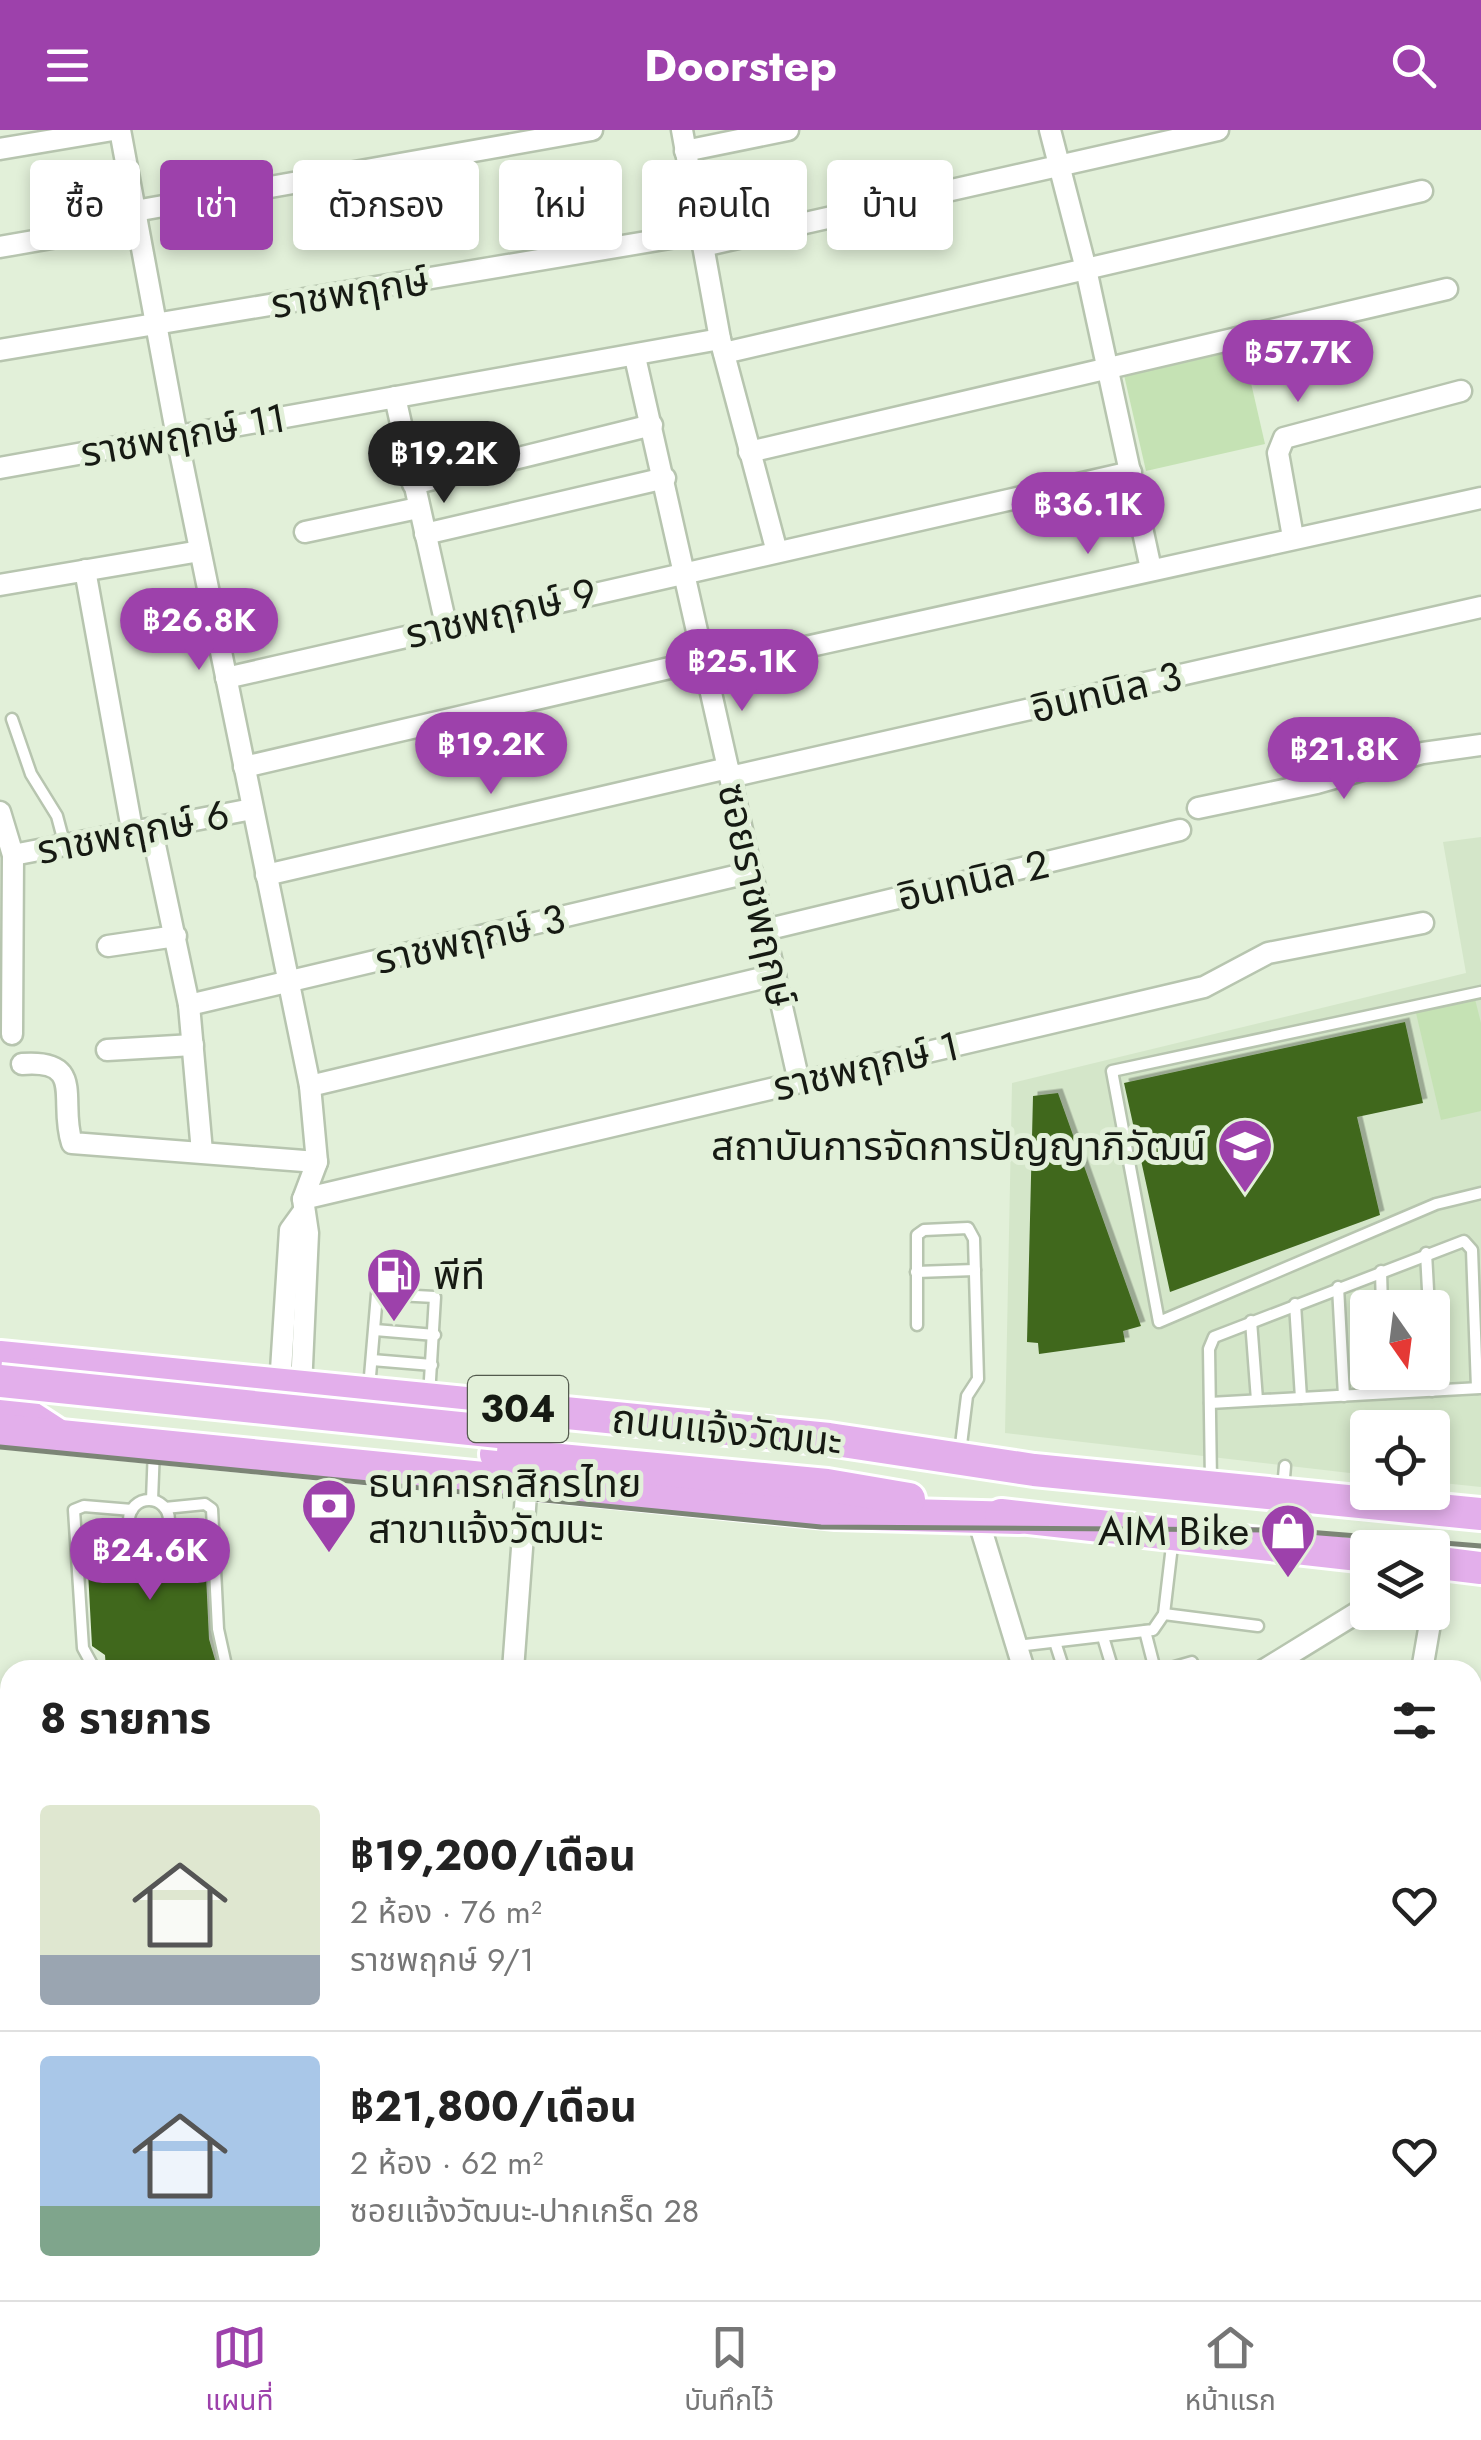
<!DOCTYPE html>
<html lang="th">
<meta charset="utf-8">
<style>
:root{--surface:#fff;--page:#f6f6f6;--text:#222;--muted:#767676;--line:#e0e0e0;--accent:#9d41ab}
body{margin:0;font-family:Jost,"Noto Sans Thai",sans-serif;background:var(--page);color:var(--text);height:100vh;display:flex;flex-direction:column;font-size:38px;white-space:nowrap}
*{box-sizing:border-box;margin:0}
p{font-size:32px;color:var(--muted)}
.icon{flex:none;width:55px;height:55px;fill:none;stroke:currentColor;stroke-width:2;stroke-linecap:round;stroke-linejoin:round}
.map{position:relative;flex:1;overflow:hidden}
.drawer{position:absolute;left:0px;top:1530px;width:1482px;height:640px;display:flex;flex-direction:column;background:var(--surface);border-radius:30px 30px 0 0;box-shadow:0 5px 15px #0003}
.drawer>*{flex:none}
.guide{position:absolute;left:30px;top:30px;width:1422px;height:90px;display:flex;gap:20px}
.needle{width:65px;rotate:166deg}
.buttons{position:absolute;left:1350px;top:1160px;display:grid;gap:20px}
.buttons a{display:grid;place-items:center;width:100px;height:100px;border-radius:10px;background:var(--surface);box-shadow:0 5px 15px #0003;font-size:50px}
.price{position:absolute;translate:-50% -85px;padding:0 22px;border-radius:35px;background:var(--accent);color:#fff;font-size:32px;line-height:65px;filter:drop-shadow(0 2px 5px #0008)}
.price::after{content:'';position:absolute;left:50%;top:60px;width:30px;height:22px;margin-left:-15px;background:inherit;clip-path:polygon(0 0,100% 0,50% 100%)}
.price.active{background:#222;color:#fff}
ul{padding:0;list-style:none}
li{display:flex;align-items:center;gap:30px;height:250px;padding:0 40px}
li+li{border-top:2px solid var(--line)}
li span{display:grid;place-items:center;flex:none;width:280px;height:200px;border-radius:10px;color:#555}
li>.icon{margin-inline-start:auto}
span .icon{width:120px;height:120px;fill:#fffc;stroke-width:1}
li b{font-size:42px}
h2{display:flex;justify-content:space-between;align-items:center;height:120px;padding:0 40px;font-size:42px}
.pill{padding:0 35px;border-radius:10px;background:var(--surface);box-shadow:0 5px 15px #0003;font-size:35px;line-height:90px}
.pill.active{background:var(--accent);color:#fff}
header{display:flex;justify-content:space-between;align-items:center;height:130px;padding:0 40px;background:var(--accent);color:#fff;font-size:45px;font-weight:700}
.tab-bar{display:flex;justify-content:space-around;align-items:center;height:140px;border-top:2px solid var(--line);background:var(--surface);font-size:28px;color:var(--muted)}
.tab-bar a{display:grid;justify-items:center;gap:5px}
.tab-bar .active{color:var(--accent)}
.map>svg:first-child{display:block}
.built{fill:#d4e6c9;fill-rule:evenodd}
.green{fill:#c5e2b4}
.water{fill:#7ba55d}
.building{fill:#40671f;filter:url(#shadow)}
.lines{fill:none;stroke-linecap:round;stroke-linejoin:round}
.lane-casing{stroke:#b7c5af;stroke-width:15}
.street-casing{stroke:#b7c5af;stroke-width:25}
.primary-casing{stroke:#fff;stroke-width:38}
.lane{stroke:#fff;stroke-width:10}
.street{stroke:#fff;stroke-width:20}
.primary{stroke:#e3afeb;stroke-width:32}
.rail{stroke:#7c8576;stroke-width:5}
.primary-bridge-casing{stroke:#fff;stroke-width:38;stroke-linecap:butt}
.primary-bridge{stroke:#e3afeb;stroke-width:32}
.labels{text-anchor:middle;stroke-width:10;stroke-linejoin:round;paint-order:stroke}
.shield{fill:#e2f0d9;stroke:#535a4e;stroke-width:2.5}
.shield-label{font-size:38px;font-weight:bold;fill:#161a13}
.street-label{font-size:40px;fill:#161a13;stroke:#e2f0d9}
.poi-label{font-size:40px;fill:#161a13;stroke:#e2f0d9;text-anchor:end}
</style>
<header><svg class="icon" aria-label="menu" viewBox="0 0 24 24"><path d="M4 6h16M4 12h16M4 18h16"/></svg>Doorstep<svg class="icon" aria-label="search" viewBox="0 0 24 24"><circle cx="10" cy="10" r="6"/><path d="M15 15l6 6"/></svg></header>
<div class="map">
<svg width="1481" height="2170" viewBox="0 0 1481 2170">
<defs>
<filter id="shadow"><feDropShadow dx="4.5" dy="-4.5" stdDeviation="0" flood-color="#0004"/></filter>
</defs>
<rect width="100%" height="100%" fill="#e2f0d9"/>
<!-- built -->
<g class="built">
<path d="M1481 707V1357L1433 1352 1432 1298H1368L1367 1345 1005 1303 1012 953 1466 843 1443 712ZM1368 1178H1432V1242H1368Z"/>
<path d="M10 2072V2160H55L58 2170H0V2075Z"/>
</g>
<!-- green -->
<g class="green">
<path d="M1243 218 1265 314 1146 341 1124 245Z"/>
<path d="M1475 869 1481 893V981L1441 990 1416 883Z"/>
</g>
<!-- water -->
<path class="water" d="M10 1873V2029L0 2032V1874Z"/>
<!-- building -->
<g class="building">
<path d="M1405 892 1423 973 1357 987 1380 1085 1170 1162 1124 953Z"/>
<path d="M1058 963 1141 1196 1123 1201 1125 1212 1039 1224 1038 1213 1027 1212 1033 966Z"/>
<path d="M121 1401 134 1413 147 1416H165L177 1404 204 1402 209 1509 218 1540H106L105 1525 92 1516 86 1404Z"/>
</g>
<g class="lines">
<!-- lane casing -->
<g class="lane-casing">
<g id="lane">
<path d="M12 589 31 644 57 686 65 716"/>
<path d="M1481 862 1112 941 1159 1192 1436 1074 1481 1063"/>
<path d="M1426 1123 1429 1178"/>
<path d="M1381 1141 1382 1178"/>
<path d="M916 1142 975 1140"/>
<path d="M1338 1157 1344 1266"/>
<path d="M1295 1174 1301 1268"/>
<path d="M1251 1191 1257 1270"/>
<path d="M917 1195V1105L924 1100 968 1098 974 1109 978 1249 967 1266 960 1323"/>
<path d="M375 1200 435 1205"/>
<path d="M372 1230 432 1235"/>
<path d="M1385 1242V1263"/>
<path d="M1431 1242 1432 1261"/>
<path d="M369 1258 377 1164 435 1167 429 1266"/>
<path d="M1210 1273 1480 1258"/>
<path d="M1211 1352 1209 1219 1214 1207 1464 1111 1472 1120 1477 1258"/>
<path d="M1283 1359 1285 1336"/>
<path d="M152 1370 154 1318"/>
<circle cx="149" cy="1390" r="20"/>
<path d="M165 1378 205 1374 212 1379 218 1499 227 1540"/>
<path d="M1164 1484 1258 1496"/>
<path d="M1145 1501 1154 1536 1163 1540"/>
<path d="M1103 1507 1113 1540"/>
<path d="M1055 1512 1064 1540"/>
<path d="M1017 1516 1153 1500 1164 1484 1173 1407"/>
<path d="M95 1540 83 1518 74 1380 84 1376 132 1380"/>
<path d="M1164 1540 1192 1532"/>
</g>
</g>
<!-- street casing -->
<g class="street-casing">
<g id="street">
<path d="M120 0 177 307 310 956 317 1032 303 1069 308 1103 301 1258"/>
<path d="M682 0 720 209 777 422"/>
<path d="M1050 0 1086 139 1151 439"/>
<path d="M0 19 113 0"/>
<path d="M685 21 788 0"/>
<path d="M135 81 592 0"/>
<path d="M703 116 1218 0"/>
<path d="M0 117 137 93"/>
<path d="M0 220 700 103"/>
<path d="M724 223 1422 61"/>
<path d="M635 227 799 952"/>
<path d="M395 267 446 495"/>
<path d="M749 322 1447 159"/>
<path d="M0 338 720 209"/>
<path d="M413 354 652 295"/>
<path d="M305 402 418 378"/>
<path d="M425 404 665 348"/>
<path d="M1293 407 1278 323 1284 308 1461 261"/>
<path d="M85 440 133 705"/>
<path d="M0 455 200 421"/>
<path d="M706 539 1481 368"/>
<path d="M226 548 1131 342"/>
<path d="M244 637 704 530"/>
<path d="M730 647 1481 477"/>
<path d="M1198 678 1317 653 1423 623 1481 615"/>
<path d="M0 682 13 725 12 904"/>
<path d="M152 701 189 875 202 1022"/>
<path d="M13 725 252 679"/>
<path d="M266 745 728 638"/>
<path d="M765 800 1180 700"/>
<path d="M108 816 176 806"/>
<path d="M189 875 752 742"/>
<path d="M107 920 193 915"/>
<path d="M22 934C87 929 58 971 72 1013L317 1032"/>
<path d="M310 956 775 845"/>
<path d="M303 1069 1204 857 1268 823 1423 793"/>
<path d="M280 1256 290 1100 303 1082"/>
<path d="M978 1389 1024 1540"/>
<path d="M1432 1478 1440 1433"/>
<path d="M513 1540 527 1351"/>
<path d="M1264 1540 1368 1476"/>
<path d="M1422 1540 1432 1482"/>
<path d="M1472 1582 1481 1583"/>
<path d="M1472 1716 1481 1717"/>
<path d="M1472 1840 1481 1868"/>
<path d="M0 1846 10 1845"/>
<path d="M0 2067 10 2064"/>
<path d="M1220 2160 1224 2170"/>
<path d="M1427 2160 1430 2170"/>
<path d="M248 2170 279 2160"/>
<path d="M790 2170 822 2160"/>
<path d="M1375 2170 1398 2160"/>
</g>
</g>
<!-- primary casing -->
<g class="primary-casing">
<g id="primary">
<path d="M0 1227 829 1309 1034 1340 1481 1384"/>
<path d="M37 1244 14 1251 13 1276 56 1304"/>
<path d="M0 1300 836 1383 1020 1388"/>
<path d="M496 1324 827 1355 909 1369"/>
<path d="M1001 1385 1368 1426"/>
<path d="M1432 1432 1481 1438"/>
</g>
</g>
<!-- lane -->
<use href="#lane" class="lane"/>
<!-- street -->
<use href="#street" class="street"/>
<!-- primary -->
<use href="#primary" class="primary"/>
<!-- rail -->
<path class="rail" d="M0 1317 821 1397 1283 1400 1481 1416"/>
<!-- primary-bridge casing -->
<g class="primary-bridge-casing">
<path id="primary-bridge" d="M0 1251 499 1302"/>
</g>
<!-- primary-bridge -->
<use href="#primary-bridge" class="primary-bridge"/>
</g>
<!-- icons -->
<defs>
<g id="university-pin" transform="scale(2.875)"><path d="M0 17L-7.5 6A9.5 9.5 0 1 1 7.5 6Z" fill="#9d41ab" stroke="#e2f0d9"/><path d="M0-5L7-2L0 1L-7-2ZM-4 1L0 2.5L4 1V4Q0 6-4 4Z" fill="#fff"/></g>
<g id="fuel-pin" transform="scale(2.875)"><path d="M0 17L-7.5 6A9.5 9.5 0 1 1 7.5 6Z" fill="#9d41ab" stroke="#e2f0d9"/><path d="M-5.5-6h7V0h2V4h1.3V-2.5L3-4.5l.8-.8L6-3V5H2.5V1h-1V6h-7ZM-4.2-4.7v3.2H.2V-4.7Z" fill="#fff"/></g>
<g id="bank-pin" transform="scale(2.875)"><path d="M0 17L-7.5 6A9.5 9.5 0 1 1 7.5 6Z" fill="#9d41ab" stroke="#e2f0d9"/><path d="M-6-4H6V4H-6ZM0-2.3a2.3 2.3 0 1 0 0 4.6a2.3 2.3 0 1 0 0-4.6Z" fill="#fff"/></g>
<g id="shop-pin" transform="scale(2.875)"><path d="M0 17L-7.5 6A9.5 9.5 0 1 1 7.5 6Z" fill="#9d41ab" stroke="#e2f0d9"/><path d="M-5-2.5h2.3a2.7 3.5 0 0 1 5.4 0H5L5.5 6h-11ZM-1.5-2.5h3a1.5 2.3 0 0 0-3 0Z" fill="#fff"/></g>
</defs>
<g fill-rule="evenodd">
<use href="#university-pin" x="1245" y="1016"/>
<use href="#fuel-pin" x="394" y="1145"/>
<use href="#bank-pin" x="329" y="1376"/>
<use href="#shop-pin" x="1288" y="1401"/>
</g>
<g class="labels">
<!-- shield labels -->
<rect class="shield" x="468" y="1246" width="100" height="66" rx="8"/>
<g class="shield-label">
<text x="518" y="1292">304</text>
</g>
<!-- street labels -->
<g class="street-label">
<text transform="translate(350 162) rotate(-9)" y="14">ราชพฤกษ์</text>
<text transform="translate(183 305) rotate(-10)" y="14">ราชพฤกษ์ 11</text>
<text transform="translate(501 483) rotate(-13)" y="14">ราชพฤกษ์ 9</text>
<text transform="translate(1106 562) rotate(-13)" y="14">อินทนิล 3</text>
<text transform="translate(133 702) rotate(-11)" y="14">ราชพฤกษ์ 6</text>
<text transform="translate(973 750) rotate(-13)" y="14">อินทนิล 2</text>
<text transform="translate(757 765) rotate(77)" y="14">ซอยราชพฤกษ์</text>
<text transform="translate(470 809) rotate(-13)" y="14">ราชพฤกษ์ 3</text>
<text transform="translate(866 936) rotate(-13)" y="14">ราชพฤกษ์ 1</text>
<text transform="translate(727 1300) rotate(6)" y="14">ถนนแจ้งวัฒนะ</text>
</g>
<!-- poi labels -->
<g class="poi-label">
<text x="1206" y="1030">สถาบันการจัดการปัญญาภิวัฒน์</text>
<text x="433" y="1159" text-anchor="start">พีที</text>
<text x="368" y="1367" text-anchor="start">ธนาคารกสิกรไทย<tspan x="368" dy="46">สาขาแจ้งวัฒนะ</tspan></text>
<text x="1249" y="1415">AIM Bike</text>
</g>
</g>
</svg>
<div class="buttons">
<a><svg class="needle" viewBox="-14 -14 28 28"><path d="M0-13l5 13h-10z" fill="#e53935"/><path d="M0 13l5-13h-10z" fill="#767676"/></svg></a>
<a><svg class="icon" aria-label="locate" viewBox="0 0 24 24"><circle cx="12" cy="12" r="6"/><path d="M12 2v4M12 18v4M2 12h4M18 12h4"/></svg></a>
<a><svg class="icon" aria-label="layers" viewBox="0 0 24 24"><path d="M12 4l9 5-9 5-9-5zM3 14l9 5 9-5"/></svg></a>
</div>
<b class="price" style="left:1298px;top:275px">฿57.7K</b>
<b class="price active" style="left:444px;top:376px">฿19.2K</b>
<b class="price" style="left:1088px;top:427px">฿36.1K</b>
<b class="price" style="left:199px;top:543px">฿26.8K</b>
<b class="price" style="left:742px;top:584px">฿25.1K</b>
<b class="price" style="left:491px;top:667px">฿19.2K</b>
<b class="price" style="left:1344px;top:672px">฿21.8K</b>
<b class="price" style="left:150px;top:1473px">฿24.6K</b>
<div class="guide">
<a class="pill">ซื้อ</a>
<a class="pill active">เช่า</a>
<a class="pill">ตัวกรอง</a>
<a class="pill">ใหม่</a>
<a class="pill">คอนโด</a>
<a class="pill">บ้าน</a>
</div>
<section class="drawer">
<h2>8 รายการ<svg class="icon" aria-label="filters" viewBox="0 0 24 24"><path d="M4 7h16M4 17h16"/><circle cx="9" cy="7" r="2"/><circle cx="15" cy="17" r="2"/></svg></h2>
<ul>
<li><span style="background:linear-gradient(#dfe7d0 75%,#9aa5b1 0)"><svg class="icon" aria-label="home" viewBox="0 0 24 24"><path d="M3 11l9-7 9 7M6 9v11h12V9"/></svg></span><div><b>฿19,200/เดือน</b><p>2 ห้อง · 76 m²</p><p>ราชพฤกษ์ 9/1</p></div><svg class="icon" aria-label="heart" viewBox="0 0 24 24"><path d="M12 20l-8-8c-3-5 5-10 8-4 3-6 11-1 8 4z"/></svg></li>
<li><span style="background:linear-gradient(#a9c7e8 75%,#7fa58c 0)"><svg class="icon" aria-label="home" viewBox="0 0 24 24"><path d="M3 11l9-7 9 7M6 9v11h12V9"/></svg></span><div><b>฿21,800/เดือน</b><p>2 ห้อง · 62 m²</p><p>ซอยแจ้งวัฒนะ-ปากเกร็ด 28</p></div><svg class="icon" aria-label="heart" viewBox="0 0 24 24"><path d="M12 20l-8-8c-3-5 5-10 8-4 3-6 11-1 8 4z"/></svg></li>
</ul>
</section>
</div>
<nav class="tab-bar">
<a class="active"><svg class="icon" aria-label="map" viewBox="0 0 24 24"><path d="M3 6l6-2 6 2 6-2v14l-6 2-6-2-6 2zM9 4v14M15 6v14"/></svg>แผนที่</a>
<a><svg class="icon" aria-label="saved" viewBox="0 0 24 24"><path d="M7 4h10v16l-5-4-5 4z"/></svg>บันทึกไว้</a>
<a><svg class="icon" aria-label="home" viewBox="0 0 24 24"><path d="M3 11l9-7 9 7M6 9v11h12V9"/></svg>หน้าแรก</a>
</nav>
